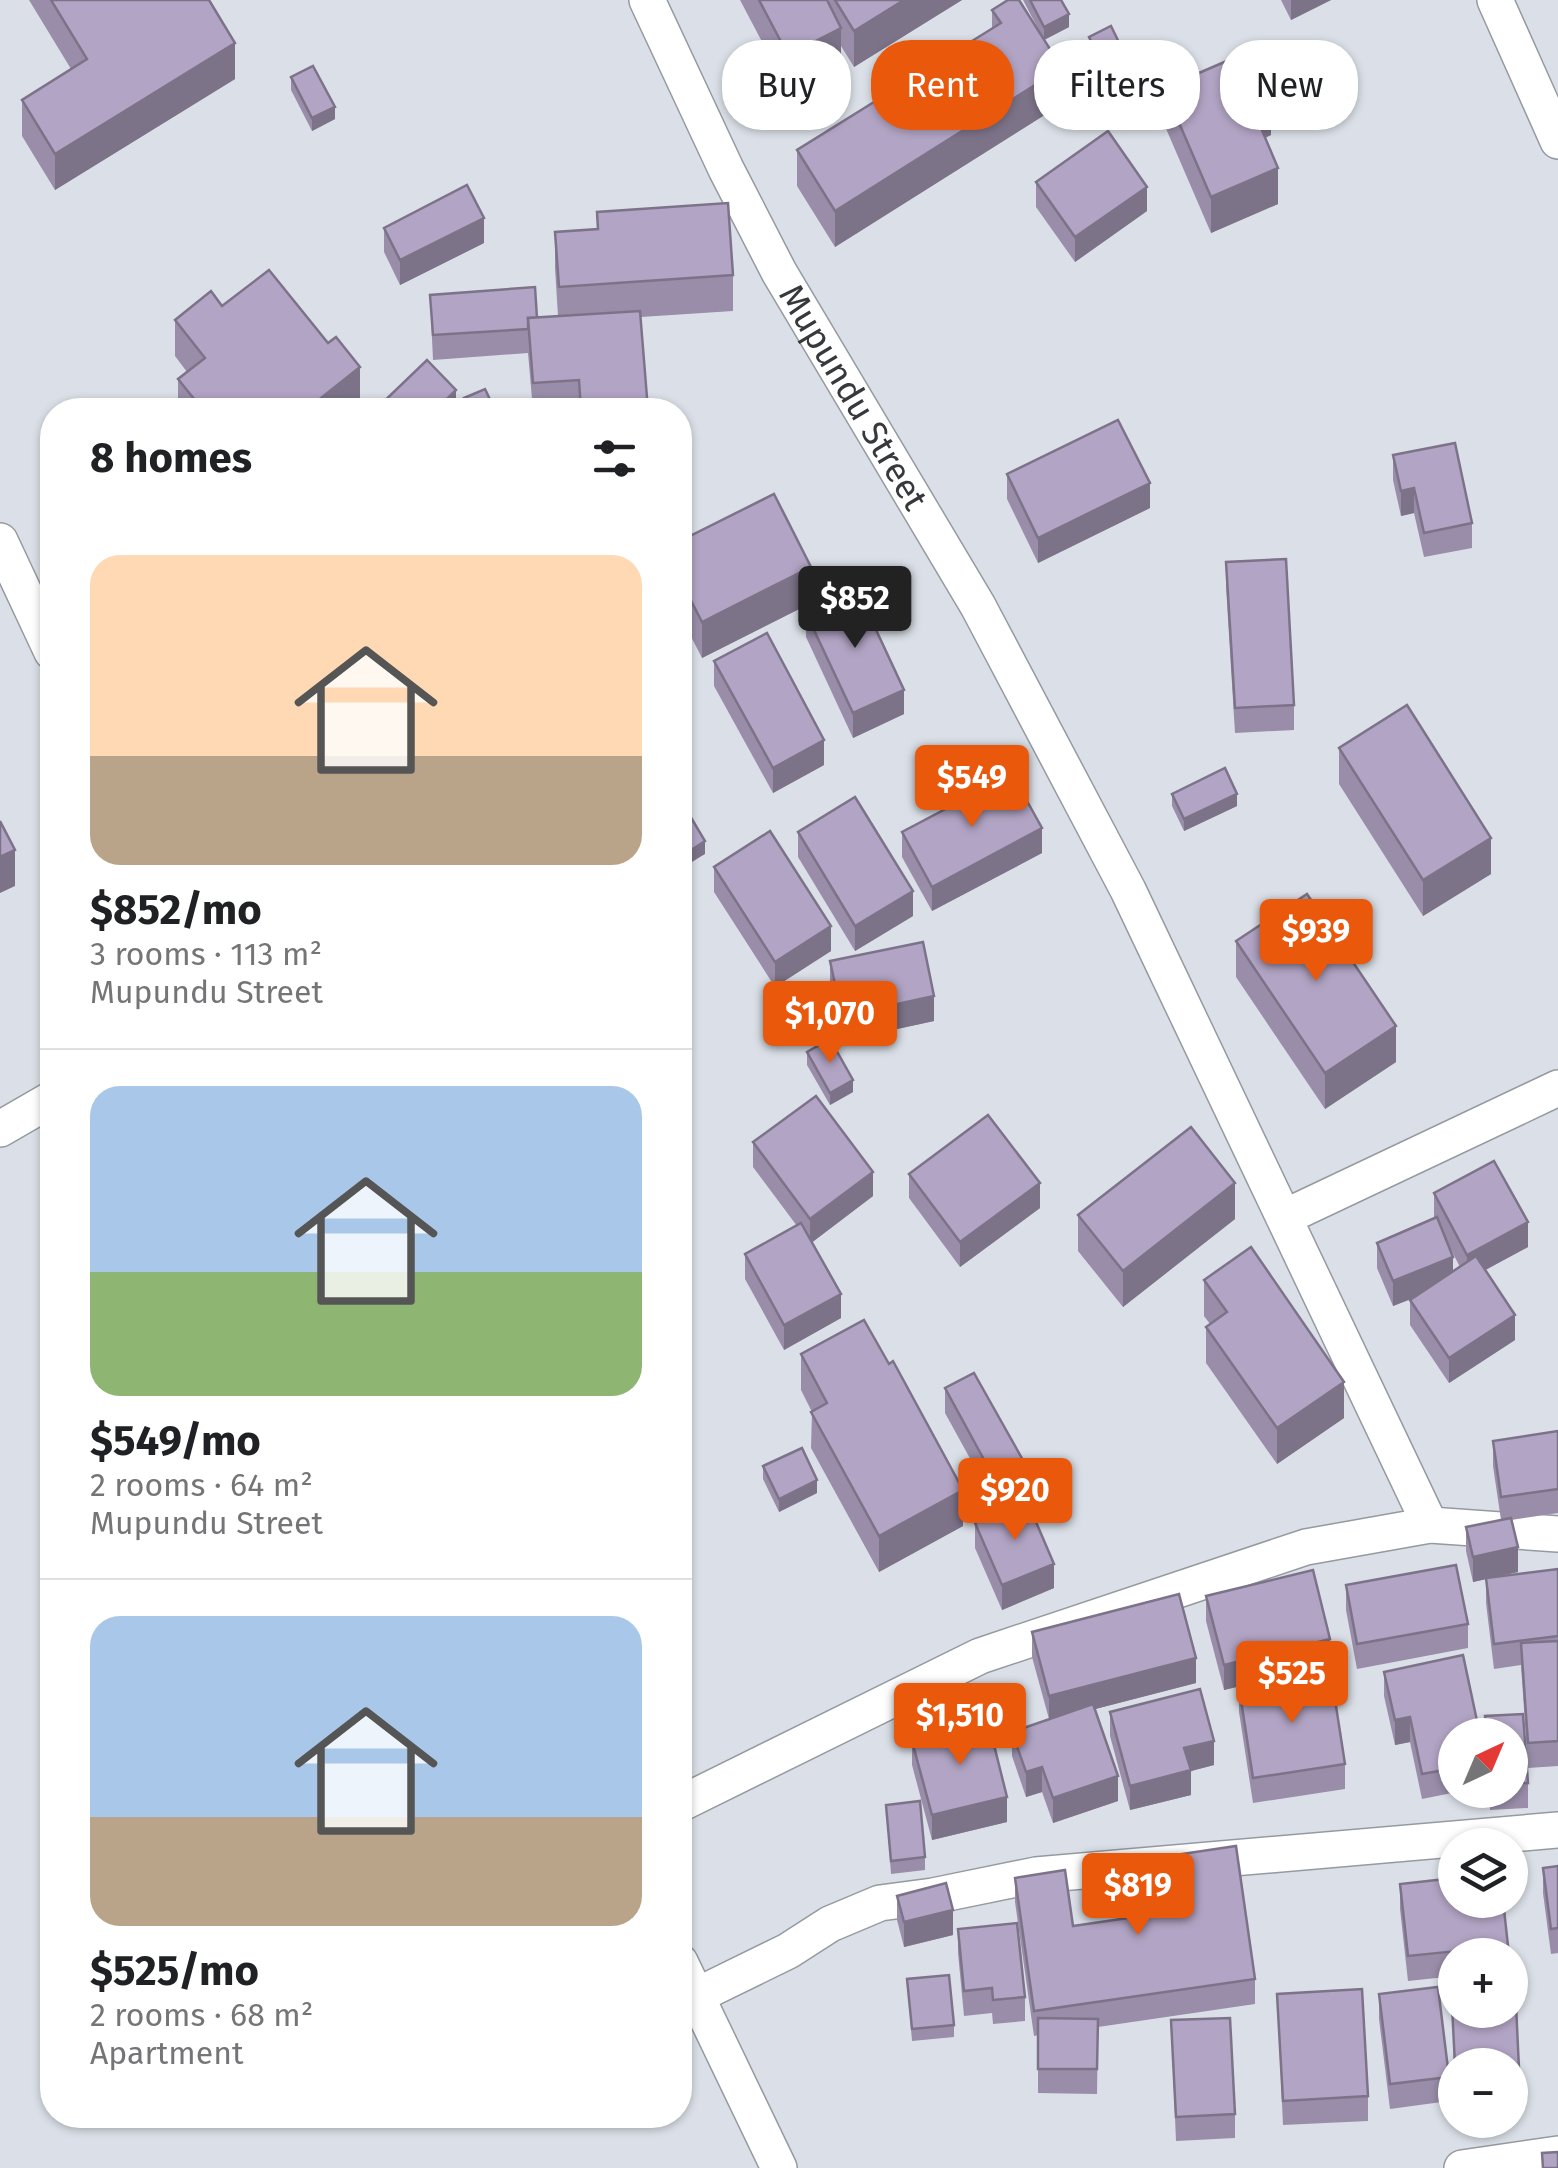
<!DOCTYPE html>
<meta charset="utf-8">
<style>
:root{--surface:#fff;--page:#f6f6f6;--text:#202124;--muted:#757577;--line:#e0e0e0;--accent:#ea580c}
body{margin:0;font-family:"Fira Sans",sans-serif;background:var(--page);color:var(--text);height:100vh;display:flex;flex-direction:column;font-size:38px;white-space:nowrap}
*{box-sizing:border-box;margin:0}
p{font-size:32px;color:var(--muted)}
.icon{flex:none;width:55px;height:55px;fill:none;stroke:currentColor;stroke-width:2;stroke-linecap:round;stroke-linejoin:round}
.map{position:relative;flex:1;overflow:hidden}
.side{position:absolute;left:40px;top:398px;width:652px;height:1730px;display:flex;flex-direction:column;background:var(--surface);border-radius:40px;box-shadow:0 2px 8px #0004}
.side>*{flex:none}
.top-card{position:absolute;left:722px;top:40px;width:685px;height:90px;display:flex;gap:20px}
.needle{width:65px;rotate:44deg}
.controls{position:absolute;left:1438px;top:1718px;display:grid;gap:20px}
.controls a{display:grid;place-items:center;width:90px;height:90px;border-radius:50%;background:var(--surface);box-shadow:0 2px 8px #0004;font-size:50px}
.price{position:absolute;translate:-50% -85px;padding:0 22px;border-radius:10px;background:var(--accent);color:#fff;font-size:32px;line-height:65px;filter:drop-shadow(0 2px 5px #0008)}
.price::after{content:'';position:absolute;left:50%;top:60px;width:30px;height:22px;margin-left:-15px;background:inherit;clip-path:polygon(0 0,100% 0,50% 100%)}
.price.current{background:#222;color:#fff}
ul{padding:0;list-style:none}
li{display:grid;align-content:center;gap:20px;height:530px;padding:0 50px}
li+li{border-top:2px solid var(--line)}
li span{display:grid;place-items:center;height:310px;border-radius:30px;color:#555}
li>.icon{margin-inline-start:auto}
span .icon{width:180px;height:180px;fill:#fffc;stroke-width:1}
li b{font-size:42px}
h2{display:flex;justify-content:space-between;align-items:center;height:120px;padding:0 50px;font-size:42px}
.pill{padding:0 35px;border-radius:40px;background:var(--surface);box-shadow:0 2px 8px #0004;font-size:35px;line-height:90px}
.pill.current{background:var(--accent);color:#fff}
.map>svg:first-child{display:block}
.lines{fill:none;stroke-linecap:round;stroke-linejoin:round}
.street-casing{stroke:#959aa1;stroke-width:38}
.street{stroke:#fff;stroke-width:35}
.wall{fill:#998da9;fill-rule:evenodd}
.shaded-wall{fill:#7d7389}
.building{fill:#b2a4c4;stroke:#7d7389;stroke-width:2.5}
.labels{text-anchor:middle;stroke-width:8;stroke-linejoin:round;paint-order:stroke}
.street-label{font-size:35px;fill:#36383b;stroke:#e8edf6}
</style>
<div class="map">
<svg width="1558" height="2168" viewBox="0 0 1558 2168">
<rect width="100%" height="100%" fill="#dbe0e8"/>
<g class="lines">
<!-- street casing -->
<g class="street-casing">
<g id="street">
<path id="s1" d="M647 0 726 169 779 272 978 606 1128 890 1430 1525"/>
<path d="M1495 0 1558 141"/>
<path d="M0 541 52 652"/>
<path d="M0 1129 52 1099"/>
<path d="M1285 1217 1558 1088"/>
<path d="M680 1804 980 1656 1306 1547 1430 1525 1558 1534"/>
<path d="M680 1962 779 2168"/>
<path d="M696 1996 788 1951 830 1924 880 1903 933 1896 1036 1875 1558 1830"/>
<path d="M1462 2168 1558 2154"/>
</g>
</g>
<!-- street -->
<use href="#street" class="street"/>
</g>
<!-- wall -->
<g class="wall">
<path d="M29 0H209L235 79 55 190 22 136V100L71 69Z"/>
<path d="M740 0H962L854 67 841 46V64L788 91Z"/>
<path d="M1023 0H1061L1069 27 1044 40Z"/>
<path d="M1281 0H1331L1291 20Z"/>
<path d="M992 10 1060 65 1089 49V37L1128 74 1108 84 1115 109 1082 126 1062 89V104L835 247 797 186V150L992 28Z"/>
<path d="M291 77 335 119 312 131 291 90Z"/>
<path d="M1164 88 1271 135 1265 138 1278 204 1211 233 1164 124Z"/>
<path d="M1036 182 1147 211 1075 262 1036 207Z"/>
<path d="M597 212 733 275V311L641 317 648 410H533L528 353 433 360 430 295 537 318 558 316 555 268V232L597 229Z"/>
<path d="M384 228 484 243 400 285 384 252Z"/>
<path d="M222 306 328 343 360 403 350 410H178V379L187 372 175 356V320Z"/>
<path d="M1393 455 1472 523V548L1424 557 1414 513 1401 516 1393 480Z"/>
<path d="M1007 474 1150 508 1038 563 1007 499Z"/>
<path d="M680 541 811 603 702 658 680 615Z"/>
<path d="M1226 562 1294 705V730L1235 733 1226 586Z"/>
<path d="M806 613 904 714 853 738 806 637Z"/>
<path d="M714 661 824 765 773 793 714 686Z"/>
<path d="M1339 748 1491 874 1423 916 1339 784Z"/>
<path d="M1172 794 1237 806 1184 831 1172 806Z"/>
<path d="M798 832 913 916 855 951 798 857Z"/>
<path d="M902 832 1042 853 932 911 902 857Z"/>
<path d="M714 867 831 951 775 987 714 892Z"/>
<path d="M1236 941 1396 1062 1325 1109 1236 977Z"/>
<path d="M830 961 934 1021 842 1041 830 985Z"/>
<path d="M807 1052 853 1092 830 1105 807 1065Z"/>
<path d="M753 1142 873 1196 812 1242 841 1318 784 1350 745 1279V1254L797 1226 753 1167Z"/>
<path d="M909 1174 1040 1208 960 1267 909 1198Z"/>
<path d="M1434 1193 1528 1247 1485 1270 1515 1340 1449 1383 1410 1325V1300L1414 1298 1393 1306 1377 1268V1243L1434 1218ZM1446 1240 1460 1267 1453 1272Z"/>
<path d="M1078 1215 1235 1219 1123 1307 1078 1251Z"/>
<path d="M1204 1280 1344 1418 1277 1464 1206 1363V1327L1210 1324 1204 1316Z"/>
<path d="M801 1354 889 1364 963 1526 879 1572 811 1448 812 1412 801 1390Z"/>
<path d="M945 1388 1024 1486 994 1502 945 1413Z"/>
<path d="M1558 1431V1513L1511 1520 1518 1572 1493 1577 1558 1569V1766L1528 1768 1521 1665 1494 1669 1486 1603V1579L1473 1582 1466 1551V1527L1501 1520 1493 1466V1441Z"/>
<path d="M763 1466 817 1493 779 1512 763 1479Z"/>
<path d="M975 1523 1054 1588 1002 1610 975 1548Z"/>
<path d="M1346 1585 1468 1624V1648L1357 1669 1346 1610Z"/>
<path d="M1206 1596 1330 1664 1224 1690 1206 1621Z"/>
<path d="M1032 1632 1196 1683 1095 1709 1118 1801 1053 1823 1042 1792 1026 1797 1012 1756V1732L1049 1719 1032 1657Z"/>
<path d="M1384 1672 1455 1735V1790H1467L1422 1799 1410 1742 1395 1745 1384 1696Z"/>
<path d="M1239 1687 1345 1764V1789L1253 1803 1239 1712Z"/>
<path d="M1110 1712 1214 1765 1191 1771V1795L1130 1810 1110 1736Z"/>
<path d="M1523 1714 1528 1783V1808L1490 1810 1489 1790H1510V1735H1485V1716Z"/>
<path d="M912 1741 1007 1822 932 1840 912 1765Z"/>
<path d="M886 1805 925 1857V1870L891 1874Z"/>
<path d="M1175 1855 1255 1979V2004L1098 2027 1097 2094 1038 2093V2035L1034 2036 1015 1902V1878L1073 1926 1179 1911 1175 1880Z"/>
<path d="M1558 1866V1953L1551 1954 1543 1893V1868Z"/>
<path d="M1400 1884 1508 1946V1955H1455V1976L1408 1981 1400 1909Z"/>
<path d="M897 1896 953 1935 904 1947 897 1920Z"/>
<path d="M958 1929 1025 1997V2021L993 2024 992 2013 964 2016 958 1953Z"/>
<path d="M907 1979 954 2025V2037L912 2041Z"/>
<path d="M1451 1986 1519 2069V2093L1510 2094V2065H1455V2089Z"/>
<path d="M1277 1994 1368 2096V2121L1283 2125Z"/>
<path d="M1379 1994 1449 2077V2101L1390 2109 1379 2019Z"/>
<path d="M1171 2020 1235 2114V2138L1176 2141Z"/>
</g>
<!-- shaded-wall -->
<g class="shaded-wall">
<path d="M904 0H962L854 67V31Z"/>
<path d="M1291 0H1331L1291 20Z"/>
<path d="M1069 14V27L1044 40V27Z"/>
<path d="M841 28V64L788 91V55Z"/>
<path d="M235 43V79L55 190V154Z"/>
<path d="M1128 61V74L1107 85V73Z"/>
<path d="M1062 68V104L835 247V211Z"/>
<path d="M1115 96V109L1082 126V113Z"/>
<path d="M1271 99V135L1252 143V107Z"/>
<path d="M335 107V119L312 131V118Z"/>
<path d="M1278 168V204L1211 233V197Z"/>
<path d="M1147 187V211L1075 262V237Z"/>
<path d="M484 218V243L400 285V260Z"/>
<path d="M360 367V403L350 410H306Z"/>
<path d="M456 390V410H436Z"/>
<path d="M1150 483V508L1038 563V538Z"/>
<path d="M1414 488V513L1401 516V491Z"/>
<path d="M811 567V603L702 658V622Z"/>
<path d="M687 630V655L680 659V635Z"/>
<path d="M904 690V714L853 738V713Z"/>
<path d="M824 740V765L773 793V768Z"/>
<path d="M1237 794V806L1184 831V819Z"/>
<path d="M1042 828V853L932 911V887Z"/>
<path d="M1491 838V874L1423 916V880Z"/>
<path d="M705 841V854L682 868V856Z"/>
<path d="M15 850V886L0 893V857Z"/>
<path d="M913 891V916L855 951V926Z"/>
<path d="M831 926V951L775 987V962Z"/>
<path d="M934 996V1021L842 1041V1016Z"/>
<path d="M1396 1026V1062L1325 1109V1073Z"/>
<path d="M853 1080V1092L830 1105V1093Z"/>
<path d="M873 1172V1196L810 1244V1219Z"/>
<path d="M1040 1183V1208L960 1267V1242Z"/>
<path d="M1235 1183V1219L1123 1307V1271Z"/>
<path d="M1528 1222V1247L1467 1280V1255Z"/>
<path d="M1453 1257V1282L1393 1306V1281Z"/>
<path d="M841 1294V1318L784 1350V1325Z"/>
<path d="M1515 1315V1340L1449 1383V1358Z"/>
<path d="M1344 1382V1418L1277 1464V1428Z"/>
<path d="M1024 1462V1486L994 1502V1478Z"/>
<path d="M817 1480V1493L779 1512V1499Z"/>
<path d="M963 1490V1526L879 1572V1536Z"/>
<path d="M1518 1547V1572L1473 1582V1557Z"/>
<path d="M1054 1564V1588L1002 1610V1585Z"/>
<path d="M1330 1639V1664L1224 1690V1665Z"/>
<path d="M1196 1658V1683L1049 1721V1696Z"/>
<path d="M1410 1717V1742L1395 1745V1720Z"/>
<path d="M1214 1741V1765L1191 1771V1795L1130 1810V1786L1184 1748Z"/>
<path d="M1042 1767V1792L1026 1797V1772Z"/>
<path d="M1118 1776V1801L1053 1823V1798Z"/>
<path d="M1007 1797V1822L932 1840V1815Z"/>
<path d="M953 1910V1935L904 1947V1922Z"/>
</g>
<!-- building -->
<g class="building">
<path d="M51 0H209L235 43 55 154 22 100 87 59Z"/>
<path d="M759 0H827L841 28 788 55Z"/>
<path d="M835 0H904L854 31Z"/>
<path d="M1008 0H1019L1062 68 835 211 797 150 1001 23 992 10Z"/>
<path d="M1030 0H1061L1069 14 1044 27Z"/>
<path d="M1111 26 1128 61 1107 73 1089 37Z"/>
<path d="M1089 49 1115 96 1082 113 1062 76V68L1060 65Z"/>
<path d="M1250 51 1271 99 1252 107 1278 168 1211 197 1164 88Z"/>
<path d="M313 66 335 107 312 118 291 77Z"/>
<path d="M1108 131 1147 187 1075 237 1036 182Z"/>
<path d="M467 185 484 218 400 260 384 228Z"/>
<path d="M728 203 733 275 559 287 555 232 598 229 597 212Z"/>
<path d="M269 270 328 343 336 337 360 367 306 410H203L178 379 205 358 175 320 211 291 222 306Z"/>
<path d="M535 287 537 318H528V329L433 335 430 295Z"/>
<path d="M640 311 648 410H581L579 380 533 383 528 318Z"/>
<path d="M427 360 456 390 436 410H375Z"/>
<path d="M485 389 495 410H469L464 398Z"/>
<path d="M1118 420 1150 483 1038 538 1007 474Z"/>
<path d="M1455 443 1472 523 1424 533 1414 488 1401 491 1393 455Z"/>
<path d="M774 494 811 567 702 622 680 579V541Z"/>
<path d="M1286 559 1294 705 1235 708 1226 562Z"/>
<path d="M857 589 904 690 853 713 806 613Z"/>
<path d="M680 618 687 630 680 635Z"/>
<path d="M767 633 824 740 773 768 714 661Z"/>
<path d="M1407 705 1491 838 1423 880 1339 748Z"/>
<path d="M1225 768 1237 794 1184 819 1172 794Z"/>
<path d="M1012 774 1042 828 932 887 902 832Z"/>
<path d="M855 797 913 891 855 926 798 832Z"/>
<path d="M680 799 705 841 682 856 680 853Z"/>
<path d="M0 821 15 850 0 857Z"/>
<path d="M770 831 831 926 775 962 714 867Z"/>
<path d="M1307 894 1396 1026 1325 1073 1236 941Z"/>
<path d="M923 942 934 996 842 1016 830 961Z"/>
<path d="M830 1039 853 1080 830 1093 807 1052Z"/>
<path d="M816 1096 873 1172 810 1219 753 1142Z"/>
<path d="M988 1115 1040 1183 960 1242 909 1174Z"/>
<path d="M1191 1127 1235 1183 1123 1271 1078 1215Z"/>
<path d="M1494 1161 1528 1222 1467 1255 1434 1193Z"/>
<path d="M1437 1217 1453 1257 1393 1281 1377 1243Z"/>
<path d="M801 1223 841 1294 784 1325 745 1254Z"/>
<path d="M1251 1247 1344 1382 1277 1428 1206 1327 1227 1312 1204 1280Z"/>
<path d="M1476 1256 1515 1315 1449 1358 1410 1300Z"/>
<path d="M864 1320 889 1364 893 1361 963 1490 879 1536 811 1412 827 1403 801 1354Z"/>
<path d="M974 1373 1024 1462 994 1478 945 1388Z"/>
<path d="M1558 1431V1489L1501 1497 1493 1441Z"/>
<path d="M802 1448 817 1480 779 1499 763 1466Z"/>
<path d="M1027 1501 1054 1564 1002 1585 975 1523Z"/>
<path d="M1511 1518 1518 1547 1473 1557 1466 1527Z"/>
<path d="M1456 1565 1468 1624 1357 1644 1346 1585Z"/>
<path d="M1558 1569V1636L1494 1644 1486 1578Z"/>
<path d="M1313 1570 1330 1639 1224 1665 1206 1596Z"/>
<path d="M1179 1594 1196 1658 1049 1696 1032 1632Z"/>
<path d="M1558 1641V1741L1528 1743 1521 1643Z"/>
<path d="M1463 1655 1480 1735H1455V1768L1422 1774 1410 1717 1395 1720 1384 1672Z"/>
<path d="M1331 1674 1345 1764 1253 1778 1239 1687Z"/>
<path d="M1200 1689 1214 1741 1184 1748 1191 1770 1130 1786 1110 1712Z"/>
<path d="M1093 1704 1118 1776 1053 1798 1042 1767 1026 1772 1012 1732Z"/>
<path d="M1523 1714 1528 1783 1510 1784V1735H1487L1485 1716Z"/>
<path d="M988 1721 1007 1797 932 1815 912 1741Z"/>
<path d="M920 1801 925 1857 891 1861 886 1805Z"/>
<path d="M1236 1846 1255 1979 1034 2011 1015 1878 1065 1870 1073 1926 1183 1910 1175 1855Z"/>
<path d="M1558 1866V1928L1551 1929 1543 1868Z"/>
<path d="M1455 1878V1900H1503L1508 1946 1408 1956 1400 1884Z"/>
<path d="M946 1883 953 1910 904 1922 897 1896Z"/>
<path d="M1017 1923 1025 1997 993 2000 992 1988 964 1991 958 1929Z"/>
<path d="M949 1975 954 2025 912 2029 907 1979Z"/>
<path d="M1515 1983 1519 2069H1510V2065H1455L1451 1986H1455V2010H1510V1984Z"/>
<path d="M1438 1987 1449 2077 1390 2084 1379 1994Z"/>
<path d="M1362 1989 1368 2096 1283 2101 1277 1994Z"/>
<path d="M1038 2018 1098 2019 1097 2069H1038Z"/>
<path d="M1230 2018 1235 2114 1176 2117 1171 2020Z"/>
<path d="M1558 2152V2168H1543L1542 2153Z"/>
</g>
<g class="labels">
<!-- street labels -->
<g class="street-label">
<text dy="12" stroke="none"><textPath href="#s1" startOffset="448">Mupundu Street</textPath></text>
</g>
</g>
</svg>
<div class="controls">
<a><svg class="needle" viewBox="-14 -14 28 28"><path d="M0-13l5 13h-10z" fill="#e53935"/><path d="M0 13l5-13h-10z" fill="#757577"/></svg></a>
<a><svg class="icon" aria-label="layers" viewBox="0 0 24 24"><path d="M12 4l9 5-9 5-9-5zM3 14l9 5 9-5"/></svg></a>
<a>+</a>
<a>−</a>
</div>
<b class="price current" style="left:855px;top:651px">$852</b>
<b class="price" style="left:972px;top:830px">$549</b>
<b class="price" style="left:1316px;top:984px">$939</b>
<b class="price" style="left:830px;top:1066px">$1,070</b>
<b class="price" style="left:1015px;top:1543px">$920</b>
<b class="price" style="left:1292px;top:1726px">$525</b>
<b class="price" style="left:960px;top:1768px">$1,510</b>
<b class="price" style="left:1138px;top:1938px">$819</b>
<div class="top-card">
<a class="pill">Buy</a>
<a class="pill current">Rent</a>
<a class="pill">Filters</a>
<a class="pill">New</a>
</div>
<section class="side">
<h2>8 homes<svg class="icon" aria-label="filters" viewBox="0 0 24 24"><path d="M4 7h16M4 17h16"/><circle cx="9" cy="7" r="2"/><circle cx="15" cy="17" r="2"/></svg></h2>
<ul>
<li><span style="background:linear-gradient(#ffd9b3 65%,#b9a48a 0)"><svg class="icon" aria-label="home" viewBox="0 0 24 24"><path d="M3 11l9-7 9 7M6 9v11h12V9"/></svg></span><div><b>$852/mo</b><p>3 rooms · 113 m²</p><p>Mupundu Street</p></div></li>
<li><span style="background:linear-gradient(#a9c7e8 60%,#8fb573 0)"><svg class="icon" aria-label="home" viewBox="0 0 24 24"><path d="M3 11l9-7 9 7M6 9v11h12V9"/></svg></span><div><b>$549/mo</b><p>2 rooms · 64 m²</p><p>Mupundu Street</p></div></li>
<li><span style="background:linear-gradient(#a9c7e8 65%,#b9a48a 0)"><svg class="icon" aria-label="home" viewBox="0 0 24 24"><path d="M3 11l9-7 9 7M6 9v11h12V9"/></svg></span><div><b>$525/mo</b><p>2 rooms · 68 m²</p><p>Apartment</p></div></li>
</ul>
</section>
</div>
